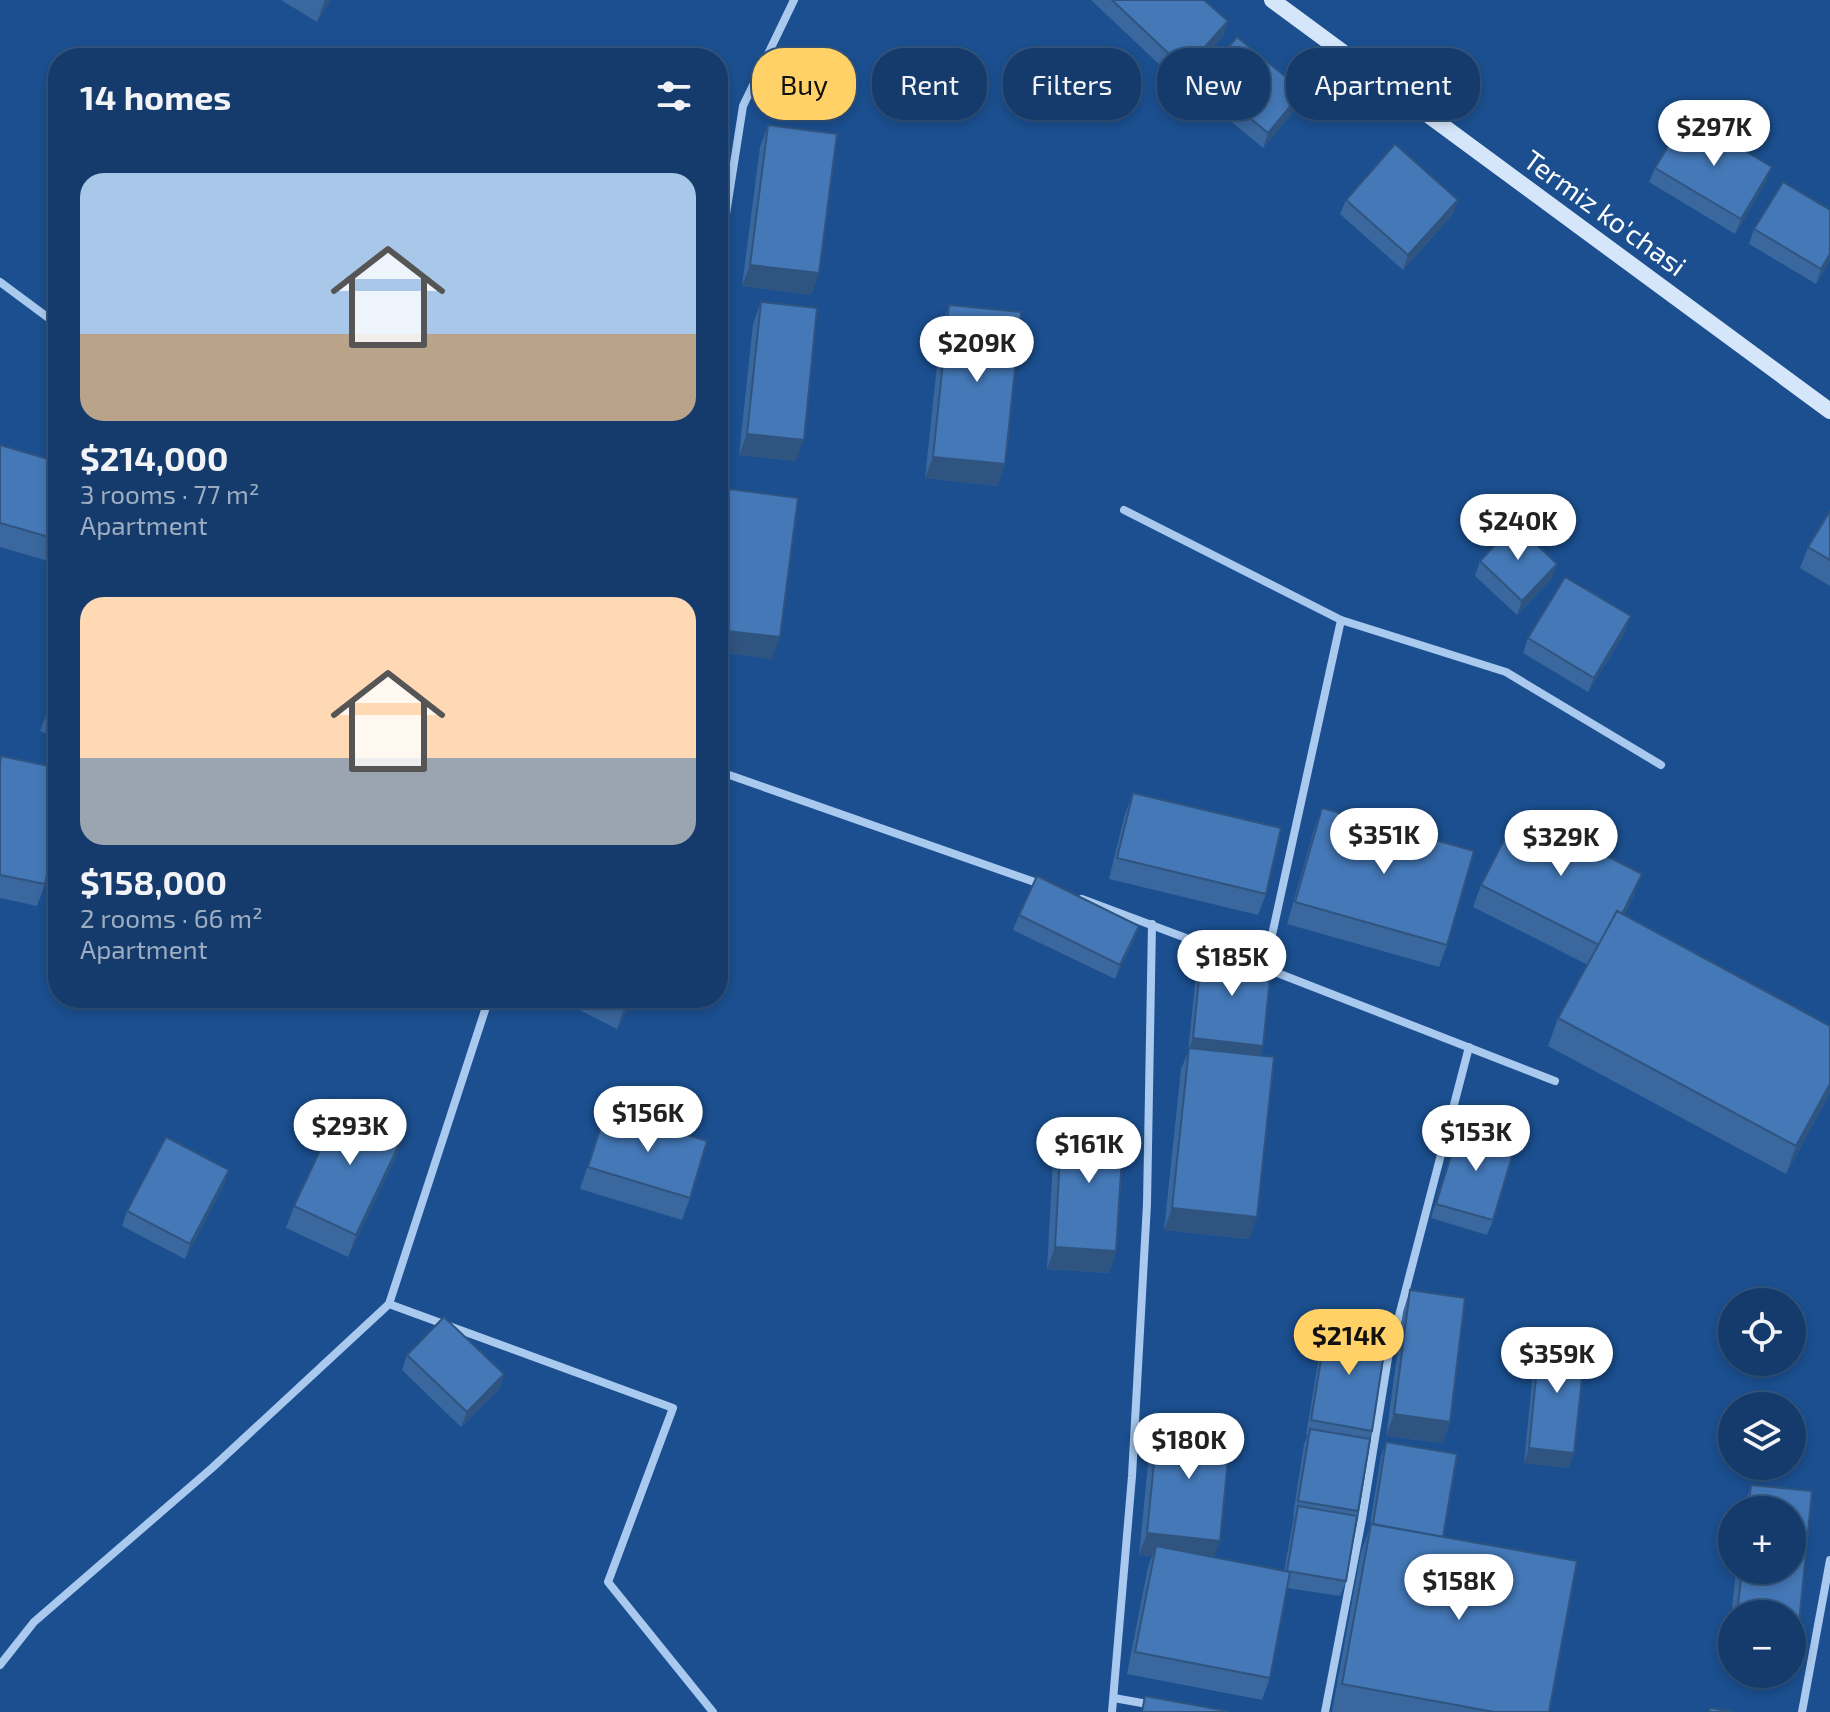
<!DOCTYPE html>
<meta charset="utf-8">
<style>
:root{--surface:#143b6b;--page:#214673;--text:#f1f3f6;--muted:#9dadc1;--line:#33557e;--accent:#ffd166}
body{margin:0;font-family:"Exo 2",sans-serif;background:var(--page);color:var(--text);height:100vh;display:flex;flex-direction:column;font-size:30px;white-space:nowrap}
*{box-sizing:border-box;margin:0}
p{font-size:26px;color:var(--muted)}
.icon{flex:none;width:44px;height:44px;fill:none;stroke:currentColor;stroke-width:2;stroke-linecap:round;stroke-linejoin:round}
.map{position:relative;flex:1;overflow:hidden}
.sheet{position:absolute;left:48px;top:48px;width:680px;height:960px;display:flex;flex-direction:column;background:var(--surface);border-radius:32px;box-shadow:0 4px 12px #0003,0 0 0 2px var(--line)}
.sheet>*{flex:none}
.top-card{position:absolute;left:752px;top:48px;width:760px;height:72px;display:flex;gap:16px}
.tools{position:absolute;left:1718px;top:1288px;display:grid;gap:16px}
.tools a{display:grid;place-items:center;width:88px;height:88px;border-radius:50%;background:var(--surface);box-shadow:0 4px 12px #0003,0 0 0 2px var(--line);font-size:40px}
.price{position:absolute;translate:-50% -68px;padding:0 18px;border-radius:28px;background:#fff;color:#222;font-size:26px;line-height:52px;filter:drop-shadow(0 2px 4px #0008)}
.price::after{content:'';position:absolute;left:50%;top:48px;width:24px;height:18px;margin-left:-12px;background:inherit;clip-path:polygon(0 0,100% 0,50% 100%)}
.price.active{background:var(--accent);color:#111}
ul{padding:0;list-style:none}
li{display:grid;align-content:center;gap:16px;height:424px;padding:0 32px}
li span{display:grid;place-items:center;height:248px;border-radius:24px;color:#555}
li>.icon{margin-inline-start:auto}
span .icon{width:144px;height:144px;fill:#fffc;stroke-width:1}
li b{font-size:34px}
h2{display:flex;justify-content:space-between;align-items:center;height:96px;padding:0 32px;font-size:34px}
.chip{padding:0 28px;border-radius:32px;background:var(--surface);box-shadow:0 4px 12px #0003,0 0 0 2px var(--line);font-size:28px;line-height:72px}
.chip.active{background:var(--accent);color:#111}
.map>svg:first-child{display:block}
.lines{fill:none;stroke-linecap:round;stroke-linejoin:round}
.street{stroke:#a9c9ee;stroke-width:8}
.secondary{stroke:#d6e6fa;stroke-width:16}
.wall{fill:#3a679d}
.shaded-wall{fill:#305480}
.building{fill:#4478b7;stroke:#305480;stroke-width:2}
.labels{text-anchor:middle;stroke-width:7;stroke-linejoin:round;paint-order:stroke}
.street-label{font-size:28px;fill:#fff;stroke:#1b4f8f}
</style>
<div class="map">
<svg width="1830" height="1712" viewBox="0 0 1830 1712">
<rect width="100%" height="100%" fill="#1b4f8f"/>
<g class="lines">
<!-- street -->
<g class="street">
<path d="M718 265 743 106 794 0"/>
<path d="M0 282 58 325"/>
<path d="M1124 510 1341 620 1265 967"/>
<path d="M1341 620 1506 672 1661 765"/>
<path d="M718 771 1043 885"/>
<path d="M1082 899 1234 956"/>
<path d="M1262 967 1555 1081"/>
<path d="M389 1304 673 1408 608 1582 713 1712"/>
<path d="M0 1665 34 1622 212 1468 389 1304 489 998"/>
<path d="M1114 1698 1153 1705"/>
<path d="M1112 1712 1132 1476 1147 1204 1152 924"/>
<path d="M1325 1712 1362 1519 1388 1358 1469 1047"/>
<path d="M1802 1712 1830 1560"/>
</g>
<!-- secondary -->
<path class="secondary" d="M1272 0 1830 411"/>
</g>
<!-- wall -->
<g class="wall">
<path d="M281 0H330L317 22Z"/>
<path d="M1091 0H1204L1228 21 1223 36 1180 84Z"/>
<path d="M1202 78 1303 91 1298 106 1263 148 1197 93Z"/>
<path d="M768 125 819 273 811 295 742 286 760 147Z"/>
<path d="M1655 168 1766 182 1735 234 1649 182Z"/>
<path d="M1346 200 1453 214 1403 270 1340 214Z"/>
<path d="M1830 210V260L1816 284 1749 244 1754 229Z"/>
<path d="M761 302 796 461 739 455 753 324Z"/>
<path d="M949 305 1005 464 997 486 925 478 941 327Z"/>
<path d="M0 445 56 539 48 561 0 547Z"/>
<path d="M729 489 772 659 718 652V535L721 511Z"/>
<path d="M1830 511V586L1800 568 1808 547Z"/>
<path d="M1480 561 1552 578 1517 615 1475 576Z"/>
<path d="M1626 631 1588 692 1523 653 1528 638Z"/>
<path d="M58 684V738L40 731Z"/>
<path d="M1 756 45 884 37 906 0 898V760Z"/>
<path d="M1133 793 1266 894 1258 915 1109 879 1125 814Z"/>
<path d="M1322 808 1447 945 1439 967 1287 924 1314 830Z"/>
<path d="M1481 885 1634 896 1624 915 1830 1093 1786 1174 1548 1046 1558 1018 1588 965 1473 907Z"/>
<path d="M1019 915 1139 926 1134 940 1115 979 1013 930Z"/>
<path d="M1202 950 1263 1046 1260 1056 1249 1239 1164 1230 1181 1069 1188 1052 1197 965Z"/>
<path d="M556 998H633L617 1029Z"/>
<path d="M606 1110 690 1198 682 1220 580 1189Z"/>
<path d="M1062 1120 1116 1251 1109 1273 1047 1269 1054 1142Z"/>
<path d="M1460 1126 1493 1220 1487 1235 1431 1218Z"/>
<path d="M407 1128 399 1150 348 1257 286 1228 294 1206Z"/>
<path d="M229 1170 224 1185 185 1259 122 1226 127 1211Z"/>
<path d="M1410 1290 1450 1422 1442 1443 1386 1436 1403 1312Z"/>
<path d="M1327 1324 1372 1431 1369 1439 1358 1511 1346 1581 1340 1596 1287 1588 1270 1678 1262 1700 1127 1674 1148 1567 1152 1556 1139 1555 1150 1444 1158 1422 1214 1557 1284 1571 1294 1516 1293 1515 1304 1444 1308 1435H1306L1322 1338Z"/>
<path d="M1540 1337 1569 1468 1524 1463 1535 1351Z"/>
<path d="M407 1355 504 1374 499 1389 461 1427 402 1370Z"/>
<path d="M1386 1442 1443 1537 1549 1712H1332L1361 1552 1369 1530 1381 1456Z"/>
<path d="M1751 1485 1812 1491 1799 1623 1792 1642V1614H1732V1639L1729 1638 1736 1570H1792V1510H1743Z"/>
</g>
<!-- shaded-wall -->
<g class="shaded-wall">
<path d="M325 0H330L317 22Z"/>
<path d="M1228 21 1223 36 1180 84 1185 69Z"/>
<path d="M1303 91 1298 106 1263 148 1268 133Z"/>
<path d="M1772 167 1766 182 1735 234 1741 219Z"/>
<path d="M1458 200 1453 214 1403 270 1408 255Z"/>
<path d="M1830 254V260L1816 284 1821 269Z"/>
<path d="M750 265 819 273 811 295 742 286Z"/>
<path d="M747 434 804 440 796 461 739 455Z"/>
<path d="M933 457 1005 464 997 486 925 478Z"/>
<path d="M1557 564 1552 578 1517 615 1522 601Z"/>
<path d="M1631 616 1626 631 1588 692 1594 678Z"/>
<path d="M718 630 780 637 772 659 718 652Z"/>
<path d="M1642 874 1634 896 1611 942 1619 920Z"/>
<path d="M1139 926 1134 940 1115 979 1120 965Z"/>
<path d="M630 998H633L617 1029 624 1008Z"/>
<path d="M1193 1038 1263 1046 1258 1061 1189 1049Z"/>
<path d="M1830 1084V1093L1786 1174 1796 1146Z"/>
<path d="M407 1128 399 1150 348 1257 356 1235Z"/>
<path d="M229 1170 224 1185 185 1259 190 1244Z"/>
<path d="M1172 1208 1257 1217 1249 1239 1164 1230Z"/>
<path d="M1055 1247 1116 1251 1109 1273 1047 1269Z"/>
<path d="M504 1374 499 1389 461 1427 467 1412Z"/>
<path d="M1394 1414 1450 1422 1442 1443 1386 1436Z"/>
<path d="M1529 1448 1574 1453 1569 1468 1524 1463Z"/>
<path d="M1147 1533 1220 1541 1212 1562 1156 1546 1152 1556 1139 1555Z"/>
<path d="M1792 1623H1799L1792 1642Z"/>
</g>
<!-- building -->
<g class="building">
<path d="M1112 0H1204L1228 21 1185 69Z"/>
<path d="M1237 37 1303 91 1268 133 1202 78Z"/>
<path d="M1686 116 1772 167 1741 219 1655 168Z"/>
<path d="M768 125 837 134 819 273 750 265Z"/>
<path d="M1395 144 1458 200 1408 255 1346 200Z"/>
<path d="M1783 182 1830 210V254L1821 269 1754 229Z"/>
<path d="M761 302 817 308 804 440 747 434Z"/>
<path d="M949 305 1021 312 1005 464 933 457Z"/>
<path d="M0 445 58 462V533L56 539 0 523Z"/>
<path d="M729 489 798 498 780 637 718 630V574Z"/>
<path d="M1830 511V560L1808 547Z"/>
<path d="M1515 524 1557 564 1522 601 1480 561Z"/>
<path d="M1565 577 1631 616 1594 678 1528 638Z"/>
<path d="M58 684V714L47 709Z"/>
<path d="M1 756 58 768V822L45 884 0 875V763Z"/>
<path d="M1133 793 1281 828 1266 894 1117 858Z"/>
<path d="M1322 808 1474 851 1447 945 1295 902Z"/>
<path d="M1519 811 1642 874 1622 914 1617 911 1599 945 1481 885Z"/>
<path d="M1037 876 1139 926 1120 965 1019 915Z"/>
<path d="M1617 911 1830 1026V1084L1796 1146 1558 1018Z"/>
<path d="M1202 950 1272 958 1263 1046 1193 1038Z"/>
<path d="M606 998H630L624 1008Z"/>
<path d="M1189 1048 1274 1057 1257 1217 1172 1208Z"/>
<path d="M344 1099 407 1128 356 1235 294 1206Z"/>
<path d="M606 1110 707 1141 690 1198 588 1167Z"/>
<path d="M1062 1120 1124 1124 1116 1251 1055 1247Z"/>
<path d="M1460 1126 1516 1143 1493 1220 1436 1204Z"/>
<path d="M166 1137 229 1170 190 1244 127 1211Z"/>
<path d="M1410 1290 1465 1298 1450 1422 1394 1414Z"/>
<path d="M444 1317 504 1374 467 1412 407 1355Z"/>
<path d="M1327 1324 1387 1333 1372 1431 1311 1420Z"/>
<path d="M1540 1337 1586 1341 1574 1453 1529 1448Z"/>
<path d="M1158 1422 1231 1429 1220 1541 1147 1533Z"/>
<path d="M1310 1429 1370 1439 1358 1511 1298 1501Z"/>
<path d="M1386 1442 1457 1454 1443 1537 1373 1524Z"/>
<path d="M1751 1485 1812 1491 1799 1623H1792V1614H1737L1742 1570H1792V1510H1748Z"/>
<path d="M1298 1506 1357 1516 1346 1581 1287 1571Z"/>
<path d="M1371 1524 1577 1561 1549 1712H1494L1342 1684Z"/>
<path d="M1156 1546 1290 1572 1270 1678 1135 1652Z"/>
<path d="M1145 1696 1227 1711V1712H1142Z"/>
<path d="M1710 1708 1733 1712H1709Z"/>
</g>
<g class="labels">
<!-- street labels -->
<g class="street-label">
<text transform="translate(1605 213) rotate(36)" y="10">Termiz ko'chasi</text>
</g>
</g>
</svg>
<div class="tools">
<a><svg class="icon" aria-label="locate" viewBox="0 0 24 24"><circle cx="12" cy="12" r="6"/><path d="M12 2v4M12 18v4M2 12h4M18 12h4"/></svg></a>
<a><svg class="icon" aria-label="layers" viewBox="0 0 24 24"><path d="M12 4l9 5-9 5-9-5zM3 14l9 5 9-5"/></svg></a>
<a>+</a>
<a>−</a>
</div>
<b class="price" style="left:1714px;top:168px">$297K</b>
<b class="price" style="left:977px;top:384px">$209K</b>
<b class="price" style="left:1518px;top:562px">$240K</b>
<b class="price" style="left:1384px;top:876px">$351K</b>
<b class="price" style="left:1561px;top:878px">$329K</b>
<b class="price" style="left:1232px;top:998px">$185K</b>
<b class="price" style="left:648px;top:1154px">$156K</b>
<b class="price" style="left:350px;top:1167px">$293K</b>
<b class="price" style="left:1476px;top:1173px">$153K</b>
<b class="price" style="left:1089px;top:1185px">$161K</b>
<b class="price active" style="left:1349px;top:1377px">$214K</b>
<b class="price" style="left:1557px;top:1395px">$359K</b>
<b class="price" style="left:1189px;top:1481px">$180K</b>
<b class="price" style="left:1459px;top:1622px">$158K</b>
<div class="top-card">
<a class="chip active">Buy</a>
<a class="chip">Rent</a>
<a class="chip">Filters</a>
<a class="chip">New</a>
<a class="chip">Apartment</a>
</div>
<section class="sheet">
<h2>14 homes<svg class="icon" aria-label="filters" viewBox="0 0 24 24"><path d="M4 7h16M4 17h16"/><circle cx="9" cy="7" r="2"/><circle cx="15" cy="17" r="2"/></svg></h2>
<ul>
<li><span style="background:linear-gradient(#a9c7e8 65%,#b9a48a 0)"><svg class="icon" aria-label="home" viewBox="0 0 24 24"><path d="M3 11l9-7 9 7M6 9v11h12V9"/></svg></span><div><b>$214,000</b><p>3 rooms · 77 m²</p><p>Apartment</p></div></li>
<li><span style="background:linear-gradient(#ffd9b3 65%,#9aa5b1 0)"><svg class="icon" aria-label="home" viewBox="0 0 24 24"><path d="M3 11l9-7 9 7M6 9v11h12V9"/></svg></span><div><b>$158,000</b><p>2 rooms · 66 m²</p><p>Apartment</p></div></li>
</ul>
</section>
</div>
